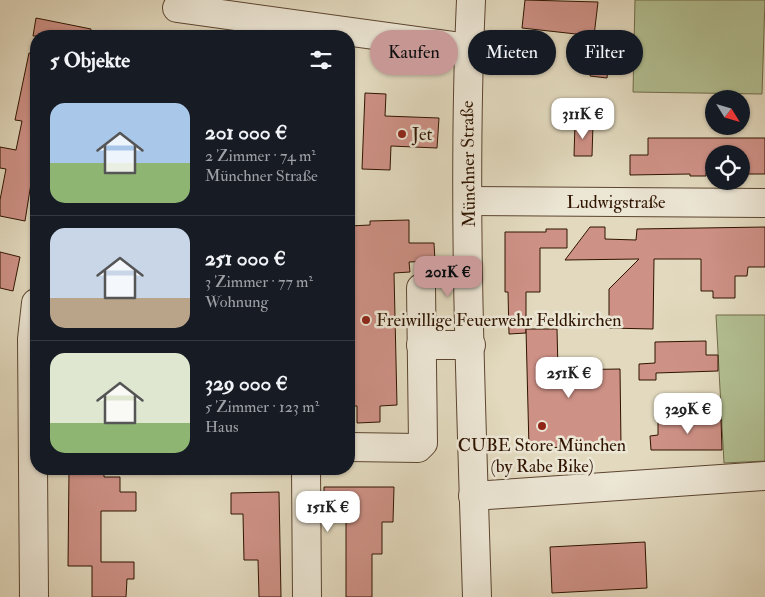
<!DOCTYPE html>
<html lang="de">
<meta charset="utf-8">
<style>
:root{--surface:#171b24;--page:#242831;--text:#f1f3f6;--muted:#9ea1a6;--line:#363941;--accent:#c59692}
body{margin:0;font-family:"IM FELL Double Pica",serif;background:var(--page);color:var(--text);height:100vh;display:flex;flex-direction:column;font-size:19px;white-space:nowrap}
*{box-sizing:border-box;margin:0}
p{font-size:16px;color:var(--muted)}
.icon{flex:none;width:28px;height:28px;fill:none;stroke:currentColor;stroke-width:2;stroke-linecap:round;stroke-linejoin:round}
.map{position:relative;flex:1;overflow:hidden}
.details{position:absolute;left:30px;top:30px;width:325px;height:445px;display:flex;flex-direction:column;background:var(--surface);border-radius:20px;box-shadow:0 1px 4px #0004}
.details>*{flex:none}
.guide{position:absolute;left:370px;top:30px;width:320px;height:45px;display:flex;gap:10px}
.needle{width:32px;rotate:127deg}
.tools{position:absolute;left:705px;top:90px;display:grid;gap:10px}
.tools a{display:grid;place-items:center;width:45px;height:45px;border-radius:50%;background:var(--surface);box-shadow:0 1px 4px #0004;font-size:25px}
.price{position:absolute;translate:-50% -42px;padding:0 11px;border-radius:10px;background:#fff;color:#222;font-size:16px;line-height:32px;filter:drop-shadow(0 1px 2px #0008)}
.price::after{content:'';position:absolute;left:50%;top:30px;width:15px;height:11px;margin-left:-8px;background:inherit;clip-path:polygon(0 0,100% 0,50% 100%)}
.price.current{background:var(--accent);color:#111}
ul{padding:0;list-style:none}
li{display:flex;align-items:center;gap:15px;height:125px;padding:0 20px}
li+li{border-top:1px solid var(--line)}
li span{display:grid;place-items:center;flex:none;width:140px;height:100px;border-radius:15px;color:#555}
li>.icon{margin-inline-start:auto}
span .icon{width:60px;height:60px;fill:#fffc;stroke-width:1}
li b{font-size:21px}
h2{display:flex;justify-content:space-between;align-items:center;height:60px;padding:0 20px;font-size:21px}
.tag{padding:0 18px;border-radius:22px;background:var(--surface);box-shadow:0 1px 4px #0004;font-size:18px;line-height:45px}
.tag.current{background:var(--accent);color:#111}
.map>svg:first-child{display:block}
.green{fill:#b2bf92;stroke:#706a49}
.building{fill:#ce9186;stroke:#2f1400}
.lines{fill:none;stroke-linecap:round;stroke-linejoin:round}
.minor-casing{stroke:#5c4530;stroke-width:30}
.minor{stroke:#ece6d5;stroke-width:28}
.poi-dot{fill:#8f2418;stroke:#ece6d5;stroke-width:2}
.labels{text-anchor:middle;stroke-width:5;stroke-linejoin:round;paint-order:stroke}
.poi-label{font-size:18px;fill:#2f1400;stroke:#ece6d5;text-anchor:start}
.street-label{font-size:18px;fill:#2f1400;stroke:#ece6d5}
</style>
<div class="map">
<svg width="765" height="597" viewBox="0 0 765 597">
<rect width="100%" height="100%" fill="#e2d9be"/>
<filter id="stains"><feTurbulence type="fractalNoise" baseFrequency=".004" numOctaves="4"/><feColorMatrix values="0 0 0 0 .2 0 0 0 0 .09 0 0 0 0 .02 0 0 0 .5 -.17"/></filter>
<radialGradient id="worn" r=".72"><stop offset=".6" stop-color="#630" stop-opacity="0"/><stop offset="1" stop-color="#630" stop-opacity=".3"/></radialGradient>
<!-- green -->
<g class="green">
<path d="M635 0H765L762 94 633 92Z"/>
<path d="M716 315H765V461L724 463Z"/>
</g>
<!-- building -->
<g class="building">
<path d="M525 0 598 2 594 36 522 28Z"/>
<path d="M36 18 91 29 90 36H33Z"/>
<path d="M594 33 612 34 607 78 590 76Z"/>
<path d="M29 53H36V152L25 221 0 216V200L6 169 0 168V147L16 150 22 121 15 120Z"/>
<path d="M365 93 386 94 385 116 439 118 437 148 391 146 390 170 362 169Z"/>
<path d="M575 123 593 124 592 156H574Z"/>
<path d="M648 138H765V174H741V154H714V173H706V176H690V174L630 175V155H648Z"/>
<path d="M409 220V243H434L435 261 409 262 410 272 394 273 397 405 380 406V422L357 423V406H349V226L370 225V221Z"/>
<path d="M590 227H605V239L636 240 637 229 765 227V267H748L747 276H735V298H713V291H701V259H654L653 329 609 328V289L639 259 565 260Z"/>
<path d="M546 229H567V248H540V292H526V333L509 334 508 292H505V232H546Z"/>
<path d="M0 252 20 257 13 291 0 288Z"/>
<path d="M526 329H557L558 370 620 369 621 446 529 448Z"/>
<path d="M706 341V355H718V371L656 373V380H639V364L655 363V342Z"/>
<path d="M721 419 722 450H651L650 436 658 435V421Z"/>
<path d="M69 469H104V477H120V492H136V511H101V562H134V579H127L126 597H92V566H68Z"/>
<path d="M324 487H394L393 522H382V554H372V597H346V522H324Z"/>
<path d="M279 492 281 597H259L258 560H244L243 514H231V493Z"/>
<path d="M645 542 647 588 552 593 550 547Z"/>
</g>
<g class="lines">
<!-- minor casing -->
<g class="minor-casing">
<g id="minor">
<path d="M471 0C462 199 471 398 477 597"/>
<path d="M177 8 469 48"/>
<path d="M468 201 765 203"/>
<path d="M421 345H471"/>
<path d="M349 447 418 448 423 443 421 288"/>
<path d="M306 469 307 597"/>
<path d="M473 496 765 476"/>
<path d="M34 597 32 339 36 303"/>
</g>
</g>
<!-- minor -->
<use href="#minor" class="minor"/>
</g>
<!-- markers -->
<g class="poi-dot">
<circle cx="402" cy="134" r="5"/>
<circle cx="366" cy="320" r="5"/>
<circle cx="542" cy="426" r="5"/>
</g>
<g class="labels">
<!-- poi labels -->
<g class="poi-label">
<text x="412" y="140">Jet</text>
<text x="376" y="326">Freiwillige Feuerwehr Feldkirchen</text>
<text x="542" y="451" text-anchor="middle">CUBE Store München<tspan x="542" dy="21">(by Rabe Bike)</tspan></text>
</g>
<!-- street labels -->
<g class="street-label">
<text transform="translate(468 164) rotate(-91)" y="6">Münchner Straße</text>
<text x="616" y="208">Ludwigstraße</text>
</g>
</g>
<rect width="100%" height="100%" filter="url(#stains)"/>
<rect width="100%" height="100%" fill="url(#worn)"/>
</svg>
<div class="tools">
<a><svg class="needle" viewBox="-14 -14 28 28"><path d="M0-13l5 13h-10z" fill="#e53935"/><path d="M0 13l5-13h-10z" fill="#9ea1a6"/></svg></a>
<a><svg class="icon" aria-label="locate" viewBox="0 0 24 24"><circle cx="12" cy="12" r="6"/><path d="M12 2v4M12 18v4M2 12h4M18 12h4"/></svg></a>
</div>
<b class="price" style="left:583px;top:140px">311K €</b>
<b class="price current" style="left:448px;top:298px">201K €</b>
<b class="price" style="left:569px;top:399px">251K €</b>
<b class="price" style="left:688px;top:435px">329K €</b>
<b class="price" style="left:328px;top:533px">151K €</b>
<div class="guide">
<a class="tag current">Kaufen</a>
<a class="tag">Mieten</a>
<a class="tag">Filter</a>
</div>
<section class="details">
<h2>5 Objekte<svg class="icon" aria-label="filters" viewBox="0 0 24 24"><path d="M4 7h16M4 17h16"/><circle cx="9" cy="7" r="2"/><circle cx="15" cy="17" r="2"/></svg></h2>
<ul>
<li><span style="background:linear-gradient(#a9c7e8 60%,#8fb573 0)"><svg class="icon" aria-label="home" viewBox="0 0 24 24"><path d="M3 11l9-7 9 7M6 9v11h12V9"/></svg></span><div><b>201 000 €</b><p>2 Zimmer · 74 m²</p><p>Münchner Straße</p></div></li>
<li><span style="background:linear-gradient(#c9d6e8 70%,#b9a48a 0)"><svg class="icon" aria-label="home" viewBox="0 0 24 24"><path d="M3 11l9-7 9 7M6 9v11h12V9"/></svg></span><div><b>251 000 €</b><p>3 Zimmer · 77 m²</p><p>Wohnung</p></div></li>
<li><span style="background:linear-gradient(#dfe7d0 70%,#8fb573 0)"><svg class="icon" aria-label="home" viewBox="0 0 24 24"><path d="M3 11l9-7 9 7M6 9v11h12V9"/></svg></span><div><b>329 000 €</b><p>5 Zimmer · 123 m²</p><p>Haus</p></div></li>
</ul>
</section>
</div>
